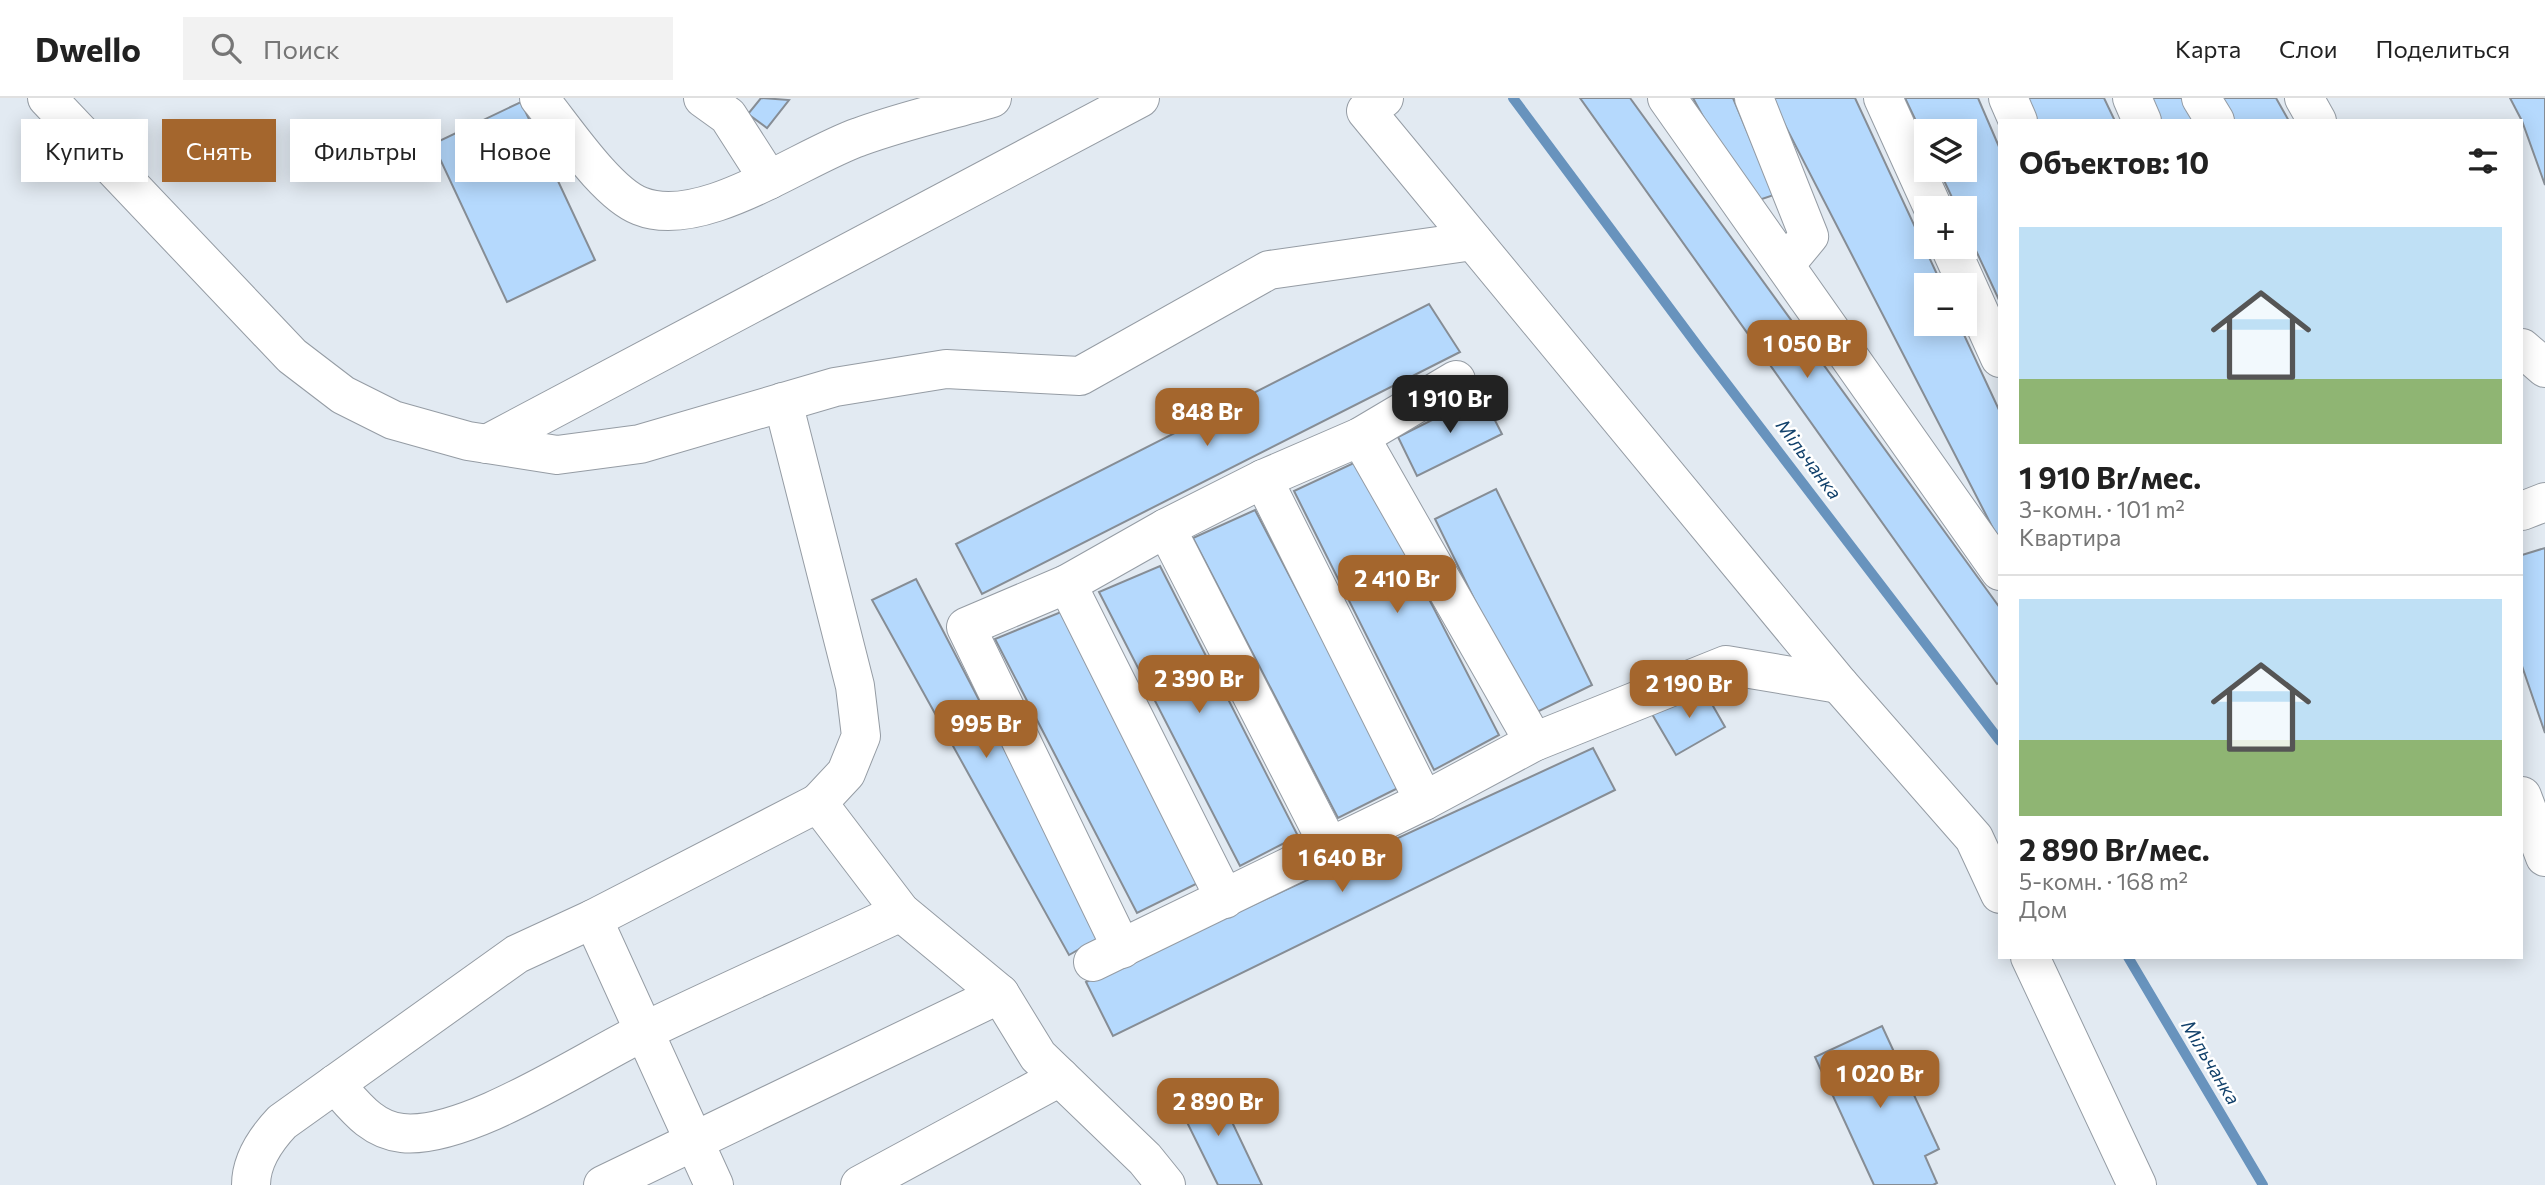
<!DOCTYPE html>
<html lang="ru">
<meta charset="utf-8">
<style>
:root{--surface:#fff;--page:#f2f2f2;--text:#222;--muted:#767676;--line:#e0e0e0;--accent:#a4662d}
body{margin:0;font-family:Commissioner,sans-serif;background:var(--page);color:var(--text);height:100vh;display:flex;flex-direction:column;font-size:26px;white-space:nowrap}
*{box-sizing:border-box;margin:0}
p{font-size:23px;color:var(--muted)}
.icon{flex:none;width:38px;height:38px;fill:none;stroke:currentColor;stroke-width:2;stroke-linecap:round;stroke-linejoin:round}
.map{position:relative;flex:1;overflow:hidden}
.sheet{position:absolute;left:1998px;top:21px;width:525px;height:840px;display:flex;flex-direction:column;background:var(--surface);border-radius:0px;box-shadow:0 4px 18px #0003}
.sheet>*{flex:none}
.banner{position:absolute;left:21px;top:21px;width:665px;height:63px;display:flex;gap:14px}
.fabs{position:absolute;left:1914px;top:21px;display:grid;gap:14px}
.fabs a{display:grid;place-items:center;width:63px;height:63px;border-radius:0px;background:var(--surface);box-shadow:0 4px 18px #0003;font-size:35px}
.price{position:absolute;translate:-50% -60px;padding:0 16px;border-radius:14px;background:var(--accent);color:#fff;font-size:23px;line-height:46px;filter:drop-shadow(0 2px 4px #0008)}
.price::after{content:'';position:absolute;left:50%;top:42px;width:21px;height:16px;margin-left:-10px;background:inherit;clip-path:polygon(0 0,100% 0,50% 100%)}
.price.active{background:#222;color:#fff}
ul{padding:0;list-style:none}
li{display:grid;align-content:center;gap:14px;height:371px;padding:0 21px}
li+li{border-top:2px solid var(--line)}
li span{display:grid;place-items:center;height:217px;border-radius:0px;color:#555}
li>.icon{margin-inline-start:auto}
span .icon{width:126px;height:126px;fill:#fffc;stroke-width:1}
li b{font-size:30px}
h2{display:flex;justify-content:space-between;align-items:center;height:84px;padding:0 21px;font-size:30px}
.tag{padding:0 24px;border-radius:0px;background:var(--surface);box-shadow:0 4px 18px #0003;font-size:24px;line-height:63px}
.tag.active{background:var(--accent);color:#fff}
header{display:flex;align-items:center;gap:42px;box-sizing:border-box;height:98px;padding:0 35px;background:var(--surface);border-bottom:2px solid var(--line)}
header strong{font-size:33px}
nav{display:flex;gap:38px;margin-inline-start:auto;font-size:24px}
.search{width:490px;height:63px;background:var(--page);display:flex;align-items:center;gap:18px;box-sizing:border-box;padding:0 24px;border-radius:0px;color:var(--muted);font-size:26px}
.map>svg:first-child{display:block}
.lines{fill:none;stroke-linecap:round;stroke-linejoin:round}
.stream{stroke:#6893bd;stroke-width:10}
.building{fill:#b5d9fd;stroke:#868d95;stroke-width:2}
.minor-casing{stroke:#959ca4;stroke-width:40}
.minor{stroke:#fff;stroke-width:38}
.labels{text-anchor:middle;stroke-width:5;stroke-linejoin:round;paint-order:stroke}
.water-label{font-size:19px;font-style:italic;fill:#12416b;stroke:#fff}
</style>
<header>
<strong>Dwello</strong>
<div class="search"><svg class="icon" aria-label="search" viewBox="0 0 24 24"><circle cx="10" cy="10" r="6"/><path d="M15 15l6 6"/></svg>Поиск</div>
<nav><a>Карта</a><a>Слои</a><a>Поделиться</a></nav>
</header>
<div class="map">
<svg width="2545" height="1087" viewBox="0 0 2545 1087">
<rect width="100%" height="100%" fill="#e2eaf2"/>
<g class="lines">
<!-- stream -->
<g class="stream">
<path d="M1513 0 1700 251 2000 643"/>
<path d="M2128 859 2263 1087"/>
</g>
</g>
<!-- building -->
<g class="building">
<path d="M761 0 789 2 767 30 748 16Z"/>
<path d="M1580 0H1630L2000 510V584L1997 586Z"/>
<path d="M1693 0H1733L1774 97 1750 105Z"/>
<path d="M1771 0H1855L1942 187H1927V226H1959L2000 314V444Z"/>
<path d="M1905 0H1978L2000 51V204L1965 129V110H1957L1939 72H1965V33H1927V46Z"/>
<path d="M2026 0H2104L2115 23H2037Z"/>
<path d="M2145 0H2191L2202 23H2157Z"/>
<path d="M2217 0H2276L2289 23H2231Z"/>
<path d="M2510 0H2545V87L2522 23Z"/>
<path d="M521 4 595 162 507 204 433 46Z"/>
<path d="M1429 206 1460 254 982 496 956 446Z"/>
<path d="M1482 297 1502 336 1417 378 1398 339Z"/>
<path d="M1358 363 1499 637 1434 672 1294 393Z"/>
<path d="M1496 391 1592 587 1531 617 1435 421Z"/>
<path d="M1255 412 1400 689 1338 720 1193 440Z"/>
<path d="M2545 450V635L2522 568V457Z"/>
<path d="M1160 468 1298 738 1240 768 1099 494Z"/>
<path d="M916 481 1102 838 1069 857 872 502Z"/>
<path d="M1061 514 1200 784 1137 815 995 541Z"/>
<path d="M1701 587 1725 629 1676 657 1652 616Z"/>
<path d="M1593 650 1615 692 1113 938 1086 884Z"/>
<path d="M1882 928 1939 1051 1925 1058 1937 1085 1933 1087H1874L1815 959Z"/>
<path d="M1213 984 1262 1087H1218L1176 1002Z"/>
</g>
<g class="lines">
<!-- minor casing -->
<g class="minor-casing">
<g id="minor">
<path d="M47 0 292 258 343 297 393 322 468 343 557 357 640 346 835 289 946 271 1080 278 1269 172 1473 143"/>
<path d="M539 0C563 29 606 95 640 108 702 133 801 59 859 39 902 23 948 13 992 0"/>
<path d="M703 0 728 18 769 82"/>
<path d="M1384 0 1366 13 1839 586 1974 740 2000 796"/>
<path d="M1667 0 2000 473"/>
<path d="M1754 0 1809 138 1785 167"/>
<path d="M1883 0 1933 110"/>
<path d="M2008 0 2018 23"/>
<path d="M2132 0 2142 23"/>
<path d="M2201 0 2215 23"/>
<path d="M2304 0 2317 23"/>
<path d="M1950 149 2000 260"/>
<path d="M2522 250 2545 270"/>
<path d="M783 304 855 588 861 638 846 675 818 705"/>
<path d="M1360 339 1534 644"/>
<path d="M487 346 1140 0"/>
<path d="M1263 381 1424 703"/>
<path d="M2522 413 2545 404"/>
<path d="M1166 430 1330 750"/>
<path d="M1067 486 1225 801"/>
<path d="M2522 698 2545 759"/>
<path d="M593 821 818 705 901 814 1000 896"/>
<path d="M1122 851 966 529 1067 486 1166 430 1263 381 1360 339 1456 282"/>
<path d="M2030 859 2137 1087"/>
<path d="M1093 864 1424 703 1534 644 1726 567 1839 586"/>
<path d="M335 986C354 1007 371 1032 402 1035 466 1042 585 962 645 933 730 892 816 854 901 814"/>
<path d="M251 1087C251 1063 266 1041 282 1024L517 856 593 821 714 1087"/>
<path d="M603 1087 1000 896 1038 958 1145 1061 1166 1087"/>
<path d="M860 1087 1060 979"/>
</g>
</g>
<!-- minor -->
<use href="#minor" class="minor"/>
</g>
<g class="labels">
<!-- water labels -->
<g class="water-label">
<text transform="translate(1809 361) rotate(53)" y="7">Мільчанка</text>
<text transform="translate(2211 964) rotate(59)" y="7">Мільчанка</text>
</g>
</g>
</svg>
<div class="fabs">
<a><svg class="icon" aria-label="layers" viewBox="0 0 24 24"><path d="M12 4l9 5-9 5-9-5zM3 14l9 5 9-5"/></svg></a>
<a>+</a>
<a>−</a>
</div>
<b class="price" style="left:1807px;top:282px">1 050 Br</b>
<b class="price active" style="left:1450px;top:337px">1 910 Br</b>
<b class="price" style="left:1207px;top:350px">848 Br</b>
<b class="price" style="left:1397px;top:517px">2 410 Br</b>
<b class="price" style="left:1199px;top:617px">2 390 Br</b>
<b class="price" style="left:1689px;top:622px">2 190 Br</b>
<b class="price" style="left:986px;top:662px">995 Br</b>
<b class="price" style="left:1342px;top:796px">1 640 Br</b>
<b class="price" style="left:1880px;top:1012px">1 020 Br</b>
<b class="price" style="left:1218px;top:1040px">2 890 Br</b>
<div class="banner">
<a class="tag">Купить</a>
<a class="tag active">Снять</a>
<a class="tag">Фильтры</a>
<a class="tag">Новое</a>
</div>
<section class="sheet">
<h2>Объектов: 10<svg class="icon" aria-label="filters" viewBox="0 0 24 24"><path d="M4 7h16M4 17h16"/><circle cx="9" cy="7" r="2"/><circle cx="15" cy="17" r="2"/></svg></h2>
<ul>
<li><span style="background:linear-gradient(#bfe0f5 70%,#8fb573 0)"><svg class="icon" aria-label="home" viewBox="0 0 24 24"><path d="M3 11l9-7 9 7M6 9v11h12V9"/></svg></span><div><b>1 910 Br/мес.</b><p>3-комн. · 101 m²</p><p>Квартира</p></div></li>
<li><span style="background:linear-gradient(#bfe0f5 65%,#8fb573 0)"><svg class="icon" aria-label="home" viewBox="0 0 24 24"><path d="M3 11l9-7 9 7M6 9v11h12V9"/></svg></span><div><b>2 890 Br/мес.</b><p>5-комн. · 168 m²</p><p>Дом</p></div></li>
</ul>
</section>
</div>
